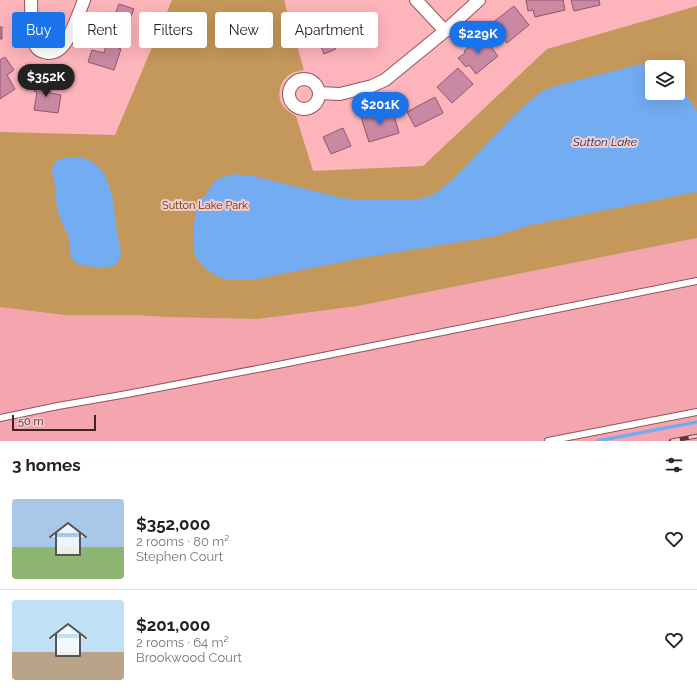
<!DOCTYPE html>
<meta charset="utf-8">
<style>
:root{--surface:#fff;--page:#f6f6f6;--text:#222;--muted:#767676;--line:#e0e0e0;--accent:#1a73e8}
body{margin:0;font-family:Raleway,sans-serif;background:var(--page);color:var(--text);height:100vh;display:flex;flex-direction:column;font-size:15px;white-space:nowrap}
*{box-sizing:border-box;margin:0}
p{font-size:13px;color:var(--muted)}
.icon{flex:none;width:22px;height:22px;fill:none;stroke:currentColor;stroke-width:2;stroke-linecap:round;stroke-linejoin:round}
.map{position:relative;height:441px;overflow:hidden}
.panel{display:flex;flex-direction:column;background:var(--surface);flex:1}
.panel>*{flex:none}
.banner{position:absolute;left:12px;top:12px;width:400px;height:36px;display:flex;gap:8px}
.tools{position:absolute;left:645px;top:60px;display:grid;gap:8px}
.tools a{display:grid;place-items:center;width:40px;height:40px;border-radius:4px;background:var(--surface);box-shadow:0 4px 16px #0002;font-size:20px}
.scale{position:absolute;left:12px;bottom:10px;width:84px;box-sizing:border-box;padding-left:4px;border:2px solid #402427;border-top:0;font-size:11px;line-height:14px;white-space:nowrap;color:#402427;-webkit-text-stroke:3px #f7cacd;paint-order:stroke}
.price{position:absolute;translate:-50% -34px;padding:0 9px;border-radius:14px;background:var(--accent);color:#fff;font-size:13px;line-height:26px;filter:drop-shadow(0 1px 2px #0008)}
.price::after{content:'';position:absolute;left:50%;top:24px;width:12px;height:9px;margin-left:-6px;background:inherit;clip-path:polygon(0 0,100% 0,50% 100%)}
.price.on{background:#222;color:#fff}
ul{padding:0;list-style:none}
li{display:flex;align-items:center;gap:12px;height:100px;padding:0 12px}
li+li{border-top:1px solid var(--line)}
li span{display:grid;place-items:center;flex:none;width:112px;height:80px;border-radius:4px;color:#555}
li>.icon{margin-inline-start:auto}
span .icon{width:48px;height:48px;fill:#fffc;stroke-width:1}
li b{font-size:17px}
h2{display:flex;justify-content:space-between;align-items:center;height:48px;padding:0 12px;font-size:17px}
.chip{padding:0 14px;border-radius:4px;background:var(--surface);box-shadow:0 4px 16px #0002;font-size:14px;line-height:36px}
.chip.on{background:var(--accent);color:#fff}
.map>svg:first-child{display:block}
.built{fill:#f5a5ad}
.green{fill:#c4975b;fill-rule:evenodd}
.water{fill:#73acf0}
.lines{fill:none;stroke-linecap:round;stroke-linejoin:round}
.stream{stroke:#73acf0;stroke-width:3.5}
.building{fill:#ca89a3;stroke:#91556e}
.lane-casing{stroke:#93535a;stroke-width:8}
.street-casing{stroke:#93535a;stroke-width:14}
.lane{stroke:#fff;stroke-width:6}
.street{stroke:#fff;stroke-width:12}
.rail-casing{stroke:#5b393c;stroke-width:4.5}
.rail{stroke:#f7cacd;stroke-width:3;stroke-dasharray:9;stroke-linecap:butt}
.labels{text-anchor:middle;stroke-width:4;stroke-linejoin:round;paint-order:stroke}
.park-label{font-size:11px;fill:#573a0f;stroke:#f7cacd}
.water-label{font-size:12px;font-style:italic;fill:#0a3f74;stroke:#f7cacd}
</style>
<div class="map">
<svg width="697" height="441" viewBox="0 0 697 441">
<rect width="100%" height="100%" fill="#fdb4ba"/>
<!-- built -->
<path class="built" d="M697 238V441H0V307L64 315H135L166 317 258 319 358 306Z"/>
<!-- green -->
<path class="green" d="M172 0H284L304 70C301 71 298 71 295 72 281 76 275 95 283 106 287 111 291 113 296 116L313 171 423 166 547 49 697 6V238L358 306 258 319 166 317 135 315H64L0 307V132L115 135ZM652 67H678V93H652Z"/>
<!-- water -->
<g class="water">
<path d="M647 64 660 67H652V93H678V84L681 87 697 112V192L531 225 496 236 356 259 343 262 251 280H228L217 276 208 271 200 263 195 256 193 247V230L197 206 200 199 206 195 211 186 216 180 223 177 235 174 253 176 342 198 361 200 417 199 427 197 438 192 456 176 515 114 537 95 545 90 555 86 637 65Z"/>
<path d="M70 157H81L91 161 102 170 108 183 113 199 117 233 121 252 120 259 117 264 108 267 101 268 77 264 72 259 70 252 68 234 63 226 59 215 56 201V189L52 172 53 165 56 161 60 159Z"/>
</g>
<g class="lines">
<!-- stream -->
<path class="stream" d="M597 441 697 422"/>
</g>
<!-- building -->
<g class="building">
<path d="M526 0H563L565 10 535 17 533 10 528 11Z"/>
<path d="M571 0H599L600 5 574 11Z"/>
<path d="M119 4 134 9 125 31 103 23 108 12 115 15Z"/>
<path d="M514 6 529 25 507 43 491 24Z"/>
<path d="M335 16 338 23 341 22 347 36 333 42 336 49 324 54 312 26Z"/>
<rect x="0" y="27" width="2" height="12"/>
<path d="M483 36 498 56 476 74 469 65 466 67 458 58 465 53 464 51Z"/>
<path d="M106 44 121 49 114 70 88 62 92 50 104 53Z"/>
<path d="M5 57 14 70 7 75 15 89 0 99V60Z"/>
<path d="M458 68 473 84 452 103 437 87Z"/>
<path d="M36 81 51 83 50 93 61 95 58 113 34 110 37 92 34 91Z"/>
<path d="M435 97 443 113 415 127 407 112Z"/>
<path d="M393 112 399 133 369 142 361 117 373 113 374 118Z"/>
<path d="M343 128 351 146 331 154 323 137Z"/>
</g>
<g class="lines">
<!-- lane casing -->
<g class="lane-casing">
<g id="lane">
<path d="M0 418 58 406 127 394 283 364 697 281"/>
<path d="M548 441 697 412"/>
</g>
</g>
<!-- street casing -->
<g class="street-casing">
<g id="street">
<path d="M31 0C32 11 29 40 37 48 40 52 44 52 48 53 57 53 63 47 67 40 74 27 79 13 84 0"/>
<path d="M416 0 445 31"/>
<circle cx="304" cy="94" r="15"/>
<path d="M319 93 340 94 372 86 385 80 445 31 479 0"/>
</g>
</g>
<!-- lane -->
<use href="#lane" class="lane"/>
<!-- street -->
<use href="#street" class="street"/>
<!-- rail casing -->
<g class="rail-casing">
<path id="rail" d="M671 441 697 436"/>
</g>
<!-- rail -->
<use href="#rail" class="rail"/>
</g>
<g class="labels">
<!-- park labels -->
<g class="park-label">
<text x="205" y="209">Sutton Lake Park</text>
</g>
<!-- water labels -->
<g class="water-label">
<text x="605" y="146">Sutton Lake</text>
</g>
</g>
</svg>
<div class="tools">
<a><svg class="icon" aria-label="layers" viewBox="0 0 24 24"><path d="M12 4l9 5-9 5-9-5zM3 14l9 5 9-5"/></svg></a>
</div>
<div class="scale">50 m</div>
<b class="price" style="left:478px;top:55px">$229K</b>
<b class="price on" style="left:46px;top:98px">$352K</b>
<b class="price" style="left:380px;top:126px">$201K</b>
<div class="banner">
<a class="chip on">Buy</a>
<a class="chip">Rent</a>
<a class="chip">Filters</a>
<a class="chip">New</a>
<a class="chip">Apartment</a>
</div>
</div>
<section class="panel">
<h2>3 homes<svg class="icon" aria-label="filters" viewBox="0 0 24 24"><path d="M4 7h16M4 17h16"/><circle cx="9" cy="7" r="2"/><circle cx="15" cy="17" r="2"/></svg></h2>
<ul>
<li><span style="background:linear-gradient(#a9c7e8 60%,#8fb573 0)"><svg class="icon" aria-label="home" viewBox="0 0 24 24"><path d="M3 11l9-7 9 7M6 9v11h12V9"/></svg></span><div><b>$352,000</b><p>2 rooms · 80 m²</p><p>Stephen Court</p></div><svg class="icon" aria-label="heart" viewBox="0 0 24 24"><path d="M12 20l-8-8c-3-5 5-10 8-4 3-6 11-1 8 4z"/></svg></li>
<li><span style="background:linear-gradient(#bfe0f5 65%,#b9a48a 0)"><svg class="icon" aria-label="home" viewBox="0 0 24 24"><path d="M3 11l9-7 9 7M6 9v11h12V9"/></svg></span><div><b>$201,000</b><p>2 rooms · 64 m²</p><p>Brookwood Court</p></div><svg class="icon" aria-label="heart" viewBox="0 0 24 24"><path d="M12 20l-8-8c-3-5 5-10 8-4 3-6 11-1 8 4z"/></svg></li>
</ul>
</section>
